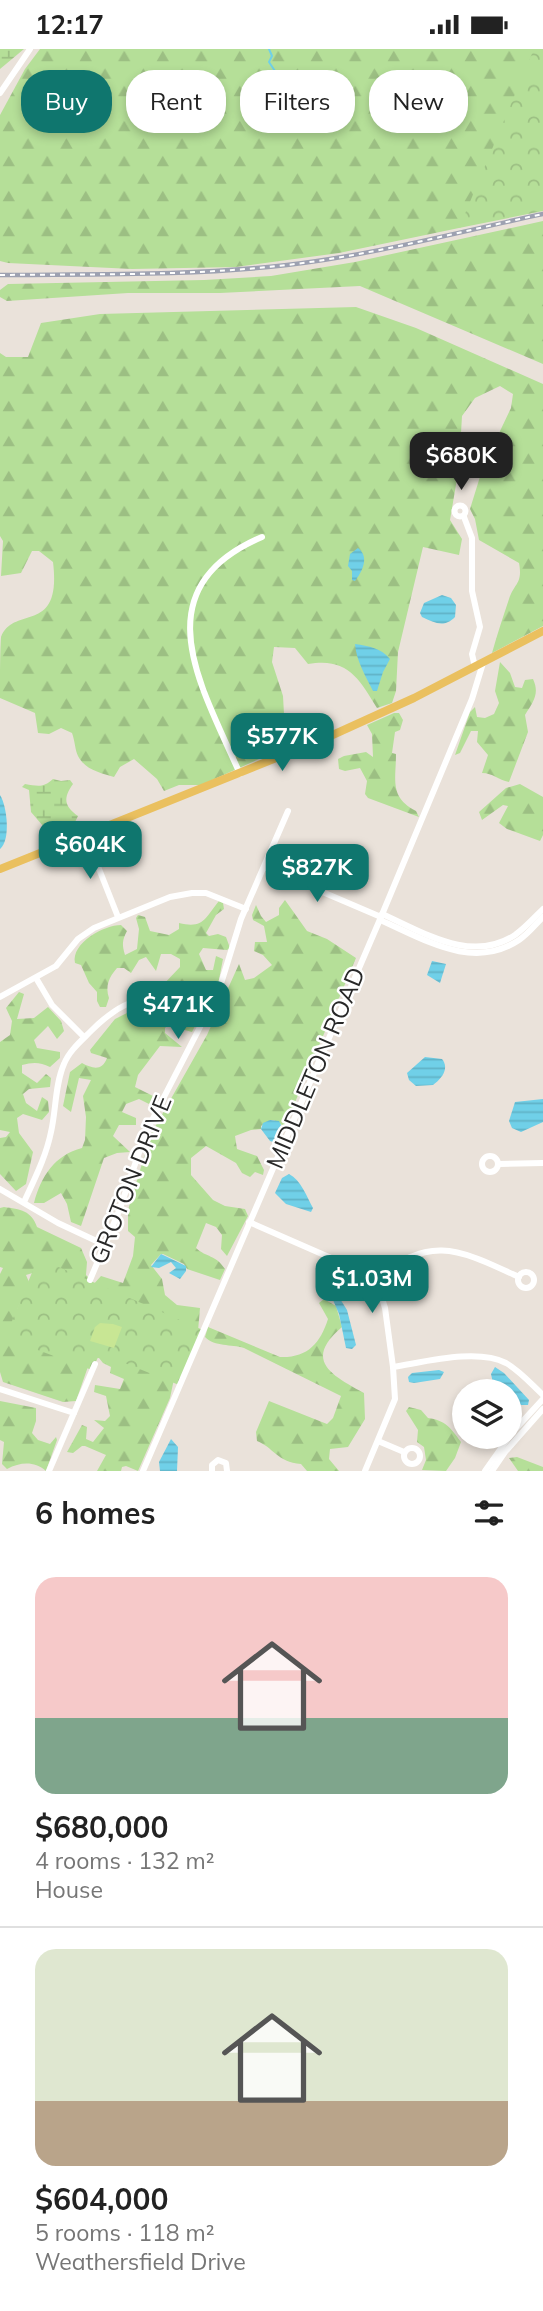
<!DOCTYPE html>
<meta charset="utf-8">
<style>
:root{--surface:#fff;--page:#f2f2f2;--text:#222;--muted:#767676;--line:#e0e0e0;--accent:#0f766e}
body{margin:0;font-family:Mulish,sans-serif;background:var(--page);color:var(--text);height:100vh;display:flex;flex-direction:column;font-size:26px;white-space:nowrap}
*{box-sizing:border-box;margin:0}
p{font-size:23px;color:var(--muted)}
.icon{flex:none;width:38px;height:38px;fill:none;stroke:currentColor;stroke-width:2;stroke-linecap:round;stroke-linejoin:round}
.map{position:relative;height:1422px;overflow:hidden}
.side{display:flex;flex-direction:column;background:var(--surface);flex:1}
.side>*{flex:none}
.hud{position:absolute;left:21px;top:21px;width:502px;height:63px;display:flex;gap:14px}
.buttons{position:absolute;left:452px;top:1330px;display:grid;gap:14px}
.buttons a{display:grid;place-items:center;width:70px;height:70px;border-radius:50%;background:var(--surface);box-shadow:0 4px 10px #0003;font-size:35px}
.price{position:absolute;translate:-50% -60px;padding:0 16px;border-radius:14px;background:var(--accent);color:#fff;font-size:23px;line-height:46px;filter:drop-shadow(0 2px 4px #0008)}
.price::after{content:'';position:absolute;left:50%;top:42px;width:21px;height:16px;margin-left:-10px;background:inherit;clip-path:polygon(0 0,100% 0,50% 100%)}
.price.on{background:#222;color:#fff}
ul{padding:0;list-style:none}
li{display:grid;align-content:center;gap:14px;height:371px;padding:0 35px}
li+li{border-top:2px solid var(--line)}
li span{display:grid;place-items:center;height:217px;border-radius:21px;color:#555}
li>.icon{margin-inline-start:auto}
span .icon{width:126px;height:126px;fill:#fffc;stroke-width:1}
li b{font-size:30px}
h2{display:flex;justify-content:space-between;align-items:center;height:84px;padding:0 35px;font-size:30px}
.pill{padding:0 24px;border-radius:28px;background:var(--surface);box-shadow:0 4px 10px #0003;font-size:24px;line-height:63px}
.pill.on{background:var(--accent);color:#fff}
.status{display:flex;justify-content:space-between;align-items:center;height:49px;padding:0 35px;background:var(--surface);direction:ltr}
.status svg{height:19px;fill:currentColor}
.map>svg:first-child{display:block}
.forest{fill:url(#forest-firs)}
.wetland{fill:url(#wetland-marsh)}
.park{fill:url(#park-crowns)}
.pitch{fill:#c8e694}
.water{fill:url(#water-rules)}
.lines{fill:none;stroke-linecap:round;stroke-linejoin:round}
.stream{stroke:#70d0e8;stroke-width:2}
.minor{stroke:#fff;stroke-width:6}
.major{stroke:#eac05f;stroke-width:8}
.rail-casing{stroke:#9da1b1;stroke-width:4.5}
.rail{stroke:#fff;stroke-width:2;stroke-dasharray:5;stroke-linecap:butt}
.labels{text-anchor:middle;stroke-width:5;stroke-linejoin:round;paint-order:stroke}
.street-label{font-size:24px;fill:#282828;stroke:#fff}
</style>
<div class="status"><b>12:17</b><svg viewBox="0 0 49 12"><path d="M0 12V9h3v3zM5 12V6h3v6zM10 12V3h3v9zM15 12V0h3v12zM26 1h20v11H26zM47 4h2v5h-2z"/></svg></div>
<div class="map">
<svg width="543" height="1422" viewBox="0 0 543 1422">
<defs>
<pattern id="forest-firs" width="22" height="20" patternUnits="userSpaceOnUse" patternTransform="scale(1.75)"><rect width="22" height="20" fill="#b5df98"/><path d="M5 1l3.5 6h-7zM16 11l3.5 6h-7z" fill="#9cbf83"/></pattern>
<pattern id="wetland-marsh" width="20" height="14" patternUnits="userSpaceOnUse" patternTransform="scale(1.75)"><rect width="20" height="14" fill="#b5df98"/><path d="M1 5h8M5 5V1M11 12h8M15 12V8" fill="none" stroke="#9cbf83"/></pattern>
<pattern id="park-crowns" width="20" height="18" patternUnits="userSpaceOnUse" patternTransform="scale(1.75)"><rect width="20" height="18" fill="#b5df98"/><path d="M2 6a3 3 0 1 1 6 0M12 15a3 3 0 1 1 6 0" fill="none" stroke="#9cbf83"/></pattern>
<pattern id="water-rules" width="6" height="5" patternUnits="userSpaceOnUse" patternTransform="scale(1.75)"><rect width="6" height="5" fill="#70d0e8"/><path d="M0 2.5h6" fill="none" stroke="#61b3c7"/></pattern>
</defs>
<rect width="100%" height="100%" fill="#eae2da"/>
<!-- forest -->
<g class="forest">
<path d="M40 0H543L472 174 459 179 339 204 236 218 132 220 8 214 0 212V66L25 20Z"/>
<path d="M543 172V315L360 237 220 244H128L7 252 0 248V241L8 235 204 231 271 227 355 213Z"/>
<path d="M356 258 416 279 543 335V577L492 604C497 586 503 568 509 550 514 534 523 535 519 514L479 491 475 470 470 460 483 418 511 359 513 345 500 337 475 349 462 367 459 418 450 471 462 490 459 506 423 498 398 603 396 642 392 654 377 659C359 629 347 608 308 615L295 599 274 598 272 613 283 647 284 665 295 694 201 736H179L164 742 157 730 134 710 120 718 114 728C101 724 85 721 78 707 75 701 75 692 72 684L61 679 49 685 38 684 35 664 0 649C0 634 0 602 1 588 14 555 62 587 53 513L39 502H32L21 524 1 527 3 492 0 487V304L6 308H28L41 274 100 265Z"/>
<path d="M500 613 510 624 515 638 522 639 525 631 533 630C540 645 533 653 525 666L528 683 509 733C498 731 493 724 482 724L488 706 477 693 478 682H471L460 704 455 706 470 663 475 658 477 668 485 669 494 665 499 654 495 642Z"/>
<path d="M394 664H399L403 671 400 681 395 683 392 704 396 705C396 731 389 748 416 762L419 768 368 749 365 745 367 732 360 719 345 722 339 720 338 710 344 707 366 703 373 708 372 685 367 676Z"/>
<path d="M520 735 543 748V786L540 792 507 780 499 774 508 757 503 756 482 771 479 763 506 739Z"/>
<path d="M285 851 307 882 327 890 356 909 285 1077C272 1073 276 1066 261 1077V1080L251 1081 235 1087 237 1100 257 1107 264 1121 263 1126 255 1123 250 1128 242 1124 236 1114 206 1097 191 1109V1126L213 1151 225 1157 245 1160 248 1167 227 1207 221 1200 222 1186 216 1178 206 1174 196 1199C207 1209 215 1205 225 1220L220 1231 187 1220 184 1215 163 1205H161L151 1216 162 1230 165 1246 177 1256 200 1259 198 1282 92 1237 101 1227 123 1234 133 1207 135 1188 128 1182V1161L151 1085 207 986 239 915 245 931 254 929 272 916 263 906 254 902 255 893H267L264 877 253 871 252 866 256 856 261 867 266 873 279 866V859Z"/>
<path d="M219 852 223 854 224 860 216 866 206 884 209 887 218 885 226 888 230 899 227 901 203 899 199 905 206 921H213L216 907 223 910 217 941 195 938 188 947 190 953 188 957 159 946 161 938 180 918V910L171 905H161L156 922 146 908 139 911 131 924 124 919H117C109 928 105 937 109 949L106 958H100L97 952V943L89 934 81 916 75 914C71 894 104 876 121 876L127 882C122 891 122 896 125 906L137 900 139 880 136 869 138 866 145 868 150 882 169 886 179 880V874C204 880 205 869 219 852Z"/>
<path d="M19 943 24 945 17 970 34 969 48 958 61 972 64 982 57 990 48 977 34 991 37 999 60 1003V1009L50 1018C40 1013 33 1013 22 1016V1024L37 1034 46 1025 51 1029 50 1038 29 1040 23 1045 26 1054 37 1062 42 1048 48 1052 49 1063 42 1071 23 1065 17 1069 19 1084 33 1103 26 1135 16 1142 0 1125V1089L6 1088 10 1083 0 1081V993L10 986 12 972 6 959Z"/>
<path d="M133 961C155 962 179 961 196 975L192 983 181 980 172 972 165 979V984L182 998 160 997 138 1026 135 1038 153 1047 149 1055 139 1050 126 1055 122 1063 136 1069V1076H119L113 1087 130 1103 117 1104 104 1109 81 1177 71 1173 67 1155 61 1144 44 1154H34C41 1127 55 1106 82 1099L85 1091 86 1068 83 1047 91 1031 79 1029 71 1063 63 1057 70 1023 82 1014C93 1020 102 1022 107 1009L91 1004 90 1001 115 970Z"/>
<path d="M4 1158C20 1160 32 1162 37 1178L81 1199 87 1213 86 1226 89 1229 82 1237 39 1222 26 1226 29 1233 17 1261 174 1330 170 1349 138 1422 126 1417 122 1418 121 1422H97L106 1406 85 1397H82L73 1404 67 1403 82 1376 87 1378 86 1390 93 1393 104 1379 94 1371 105 1372 110 1367 106 1347 94 1343 95 1336 120 1340 124 1330 110 1324 111 1318 103 1314 99 1309H91L76 1352 63 1353 3 1333 0 1323V1225L3 1219 0 1218V1159Z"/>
<path d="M324 1250 336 1257 342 1278C303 1311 331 1326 364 1344L365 1370 348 1398 330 1400 329 1410 339 1422H307L301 1415C277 1413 273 1398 257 1392L256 1383 269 1352 327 1375 333 1369 341 1347 244 1299C231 1295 215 1298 205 1288L208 1278 280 1308C307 1309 320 1295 328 1270L319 1254Z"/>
<path d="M0 1352 36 1359V1372L32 1384 38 1391 50 1395 56 1388 57 1391 46 1422C34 1412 21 1413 7 1420L2 1415 4 1393 0 1391Z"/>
<path d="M409 1358 421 1361 428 1369C445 1371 451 1379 461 1393L455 1409 446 1422 422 1421 426 1411 424 1398 417 1393 418 1381 406 1362Z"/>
<path d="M517 1408 543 1418V1422H518L509 1409Z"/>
</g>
<!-- wetland -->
<g class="wetland">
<path d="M0 0H24L0 20Z"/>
<path d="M53 730 61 732 70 731 73 735C63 749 64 757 78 767L73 777 62 773 48 778 43 777 31 763 29 741 22 738 25 735C38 737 43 739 53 730Z"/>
</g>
<!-- park -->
<g class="park">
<path d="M534 0H543V162L459 179Z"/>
<path d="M38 1209 203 1281 179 1336 100 1304 92 1321 5 1289Z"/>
</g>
<!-- pitch -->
<path class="pitch" d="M100 1274 113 1275 122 1278 114 1299 90 1292 95 1278Z"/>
<!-- water -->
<g class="water">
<path d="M451 390 455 391 458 396 454 413 456 421 453 425 449 422 447 406 442 398Z"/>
<path d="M358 499C370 508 362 523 355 532L352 531V522L348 517 350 505Z"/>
<path d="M442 546 451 549 456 556 455 568C444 579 435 574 422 568L420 564 424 554Z"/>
<path d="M355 595C369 597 381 599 390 610L383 623 377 642H373C366 628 356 611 355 595Z"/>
<path d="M0 746C7 757 11 791 0 800Z"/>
<path d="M432 912 446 915 440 934 427 926Z"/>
<path d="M425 1008 442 1010C450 1020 441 1030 433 1036L416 1037 409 1031 407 1024Z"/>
<path d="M543 1050V1073L521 1083 512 1079 509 1072 515 1053Z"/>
<path d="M270 1071 279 1072 281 1076 277 1085 278 1089 273 1093 270 1092 261 1080 263 1074Z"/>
<path d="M289 1125C301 1131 307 1148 313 1159L311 1163 286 1155 275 1144 282 1129Z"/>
<path d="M161 1205 186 1217V1222L180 1230 169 1224 176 1219 171 1213 159 1219 151 1218Z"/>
<path d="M337 1245 347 1261 356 1296 352 1300 346 1299 339 1265 333 1251Z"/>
<path d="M495 1318 504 1324 529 1351 528 1356H521L509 1346V1342H505L493 1334 491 1325Z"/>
<path d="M439 1321 444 1323 440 1330 414 1334 409 1333 408 1328 412 1324Z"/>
<path d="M171 1390 178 1398 177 1422H160L159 1413Z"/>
</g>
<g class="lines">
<!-- stream -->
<path class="stream" d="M269 0 272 7 269 13 275 22 283 29 282 35 280 34 279 36 285 44 280 46"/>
<!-- minor -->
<g class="minor">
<path d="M0 44 30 0"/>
<circle cx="460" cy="462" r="5.5"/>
<path d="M464 468 472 489V542L480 578 472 605 475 618"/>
<path d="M240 725C202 638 140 540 262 488"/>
<path d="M86 787 118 868"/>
<path d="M264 818 381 868"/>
<path d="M382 865C423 883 471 915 515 886 525 879 534 869 543 860"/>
<path d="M380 871C424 890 473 922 519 891 528 885 535 876 543 868"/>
<path d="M36 929 52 956 84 988"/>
<path d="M0 948 56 917 78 890 94 879 170 848 192 844H206L246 860"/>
<circle cx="490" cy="1115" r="8"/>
<path d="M499 1115 543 1114"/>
<path d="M0 1140 58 1174 105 1196"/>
<path d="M24 1153C34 1131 46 1108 51 1083 56 1062 55 1035 64 1015 69 1002 81 992 91 982 131 942 157 941 204 972"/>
<path d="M249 1173 354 1219 370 1231 381 1246 385 1259 393 1318 395 1350 365 1422"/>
<circle cx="526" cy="1231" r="8"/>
<path d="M90 1231 119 1162 146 1083 219 941 241 870 288 762"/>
<path d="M372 1233C430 1185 456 1199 519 1228"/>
<path d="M393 1318C425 1313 477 1299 506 1314 520 1322 531 1335 543 1346"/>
<path d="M0 1340 74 1364"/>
<path d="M509 1387 543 1350"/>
<path d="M378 1392 404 1403"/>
<circle cx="412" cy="1407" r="8"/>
<path d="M49 1422 95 1315"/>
<path d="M143 1422 381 868 472 650 483 614"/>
<path d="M212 1422V1416L218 1411 226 1414 227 1422"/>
<path d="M485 1422 509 1388"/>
<path d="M492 1422 505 1403 543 1360"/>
</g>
<!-- major -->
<path class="major" d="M0 820 326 689 414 649 543 582"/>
<!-- rail casing -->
<g class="rail-casing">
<path id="rail" d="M0 226C96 225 192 227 287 216 373 206 458 183 543 165"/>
</g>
<!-- rail -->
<use href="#rail" class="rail"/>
</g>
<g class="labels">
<!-- street labels -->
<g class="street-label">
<text transform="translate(316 1019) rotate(-67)" y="8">MIDDLETON ROAD</text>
<text transform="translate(131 1131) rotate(-68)" y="8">GROTON DRIVE</text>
</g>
</g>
</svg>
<div class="buttons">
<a><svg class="icon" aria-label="layers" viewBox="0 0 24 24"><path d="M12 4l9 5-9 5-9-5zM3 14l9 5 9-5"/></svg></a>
</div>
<b class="price on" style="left:461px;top:443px">$680K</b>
<b class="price" style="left:282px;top:724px">$577K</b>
<b class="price" style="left:90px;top:832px">$604K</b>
<b class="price" style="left:317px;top:855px">$827K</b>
<b class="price" style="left:178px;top:992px">$471K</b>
<b class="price" style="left:372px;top:1266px">$1.03M</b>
<div class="hud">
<a class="pill on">Buy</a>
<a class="pill">Rent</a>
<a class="pill">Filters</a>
<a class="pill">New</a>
</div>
</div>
<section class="side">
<h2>6 homes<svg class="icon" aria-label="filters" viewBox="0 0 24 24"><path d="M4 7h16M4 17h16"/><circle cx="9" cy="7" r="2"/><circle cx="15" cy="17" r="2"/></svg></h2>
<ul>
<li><span style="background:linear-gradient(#f6c9c9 65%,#7fa58c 0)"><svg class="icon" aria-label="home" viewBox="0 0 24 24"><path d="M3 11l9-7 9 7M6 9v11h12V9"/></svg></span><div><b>$680,000</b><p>4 rooms · 132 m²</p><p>House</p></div></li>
<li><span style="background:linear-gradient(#dfe7d0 70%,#b9a48a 0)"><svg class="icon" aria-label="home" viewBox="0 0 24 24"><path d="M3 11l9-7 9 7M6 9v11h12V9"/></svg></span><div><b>$604,000</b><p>5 rooms · 118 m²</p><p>Weathersfield Drive</p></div></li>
</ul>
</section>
